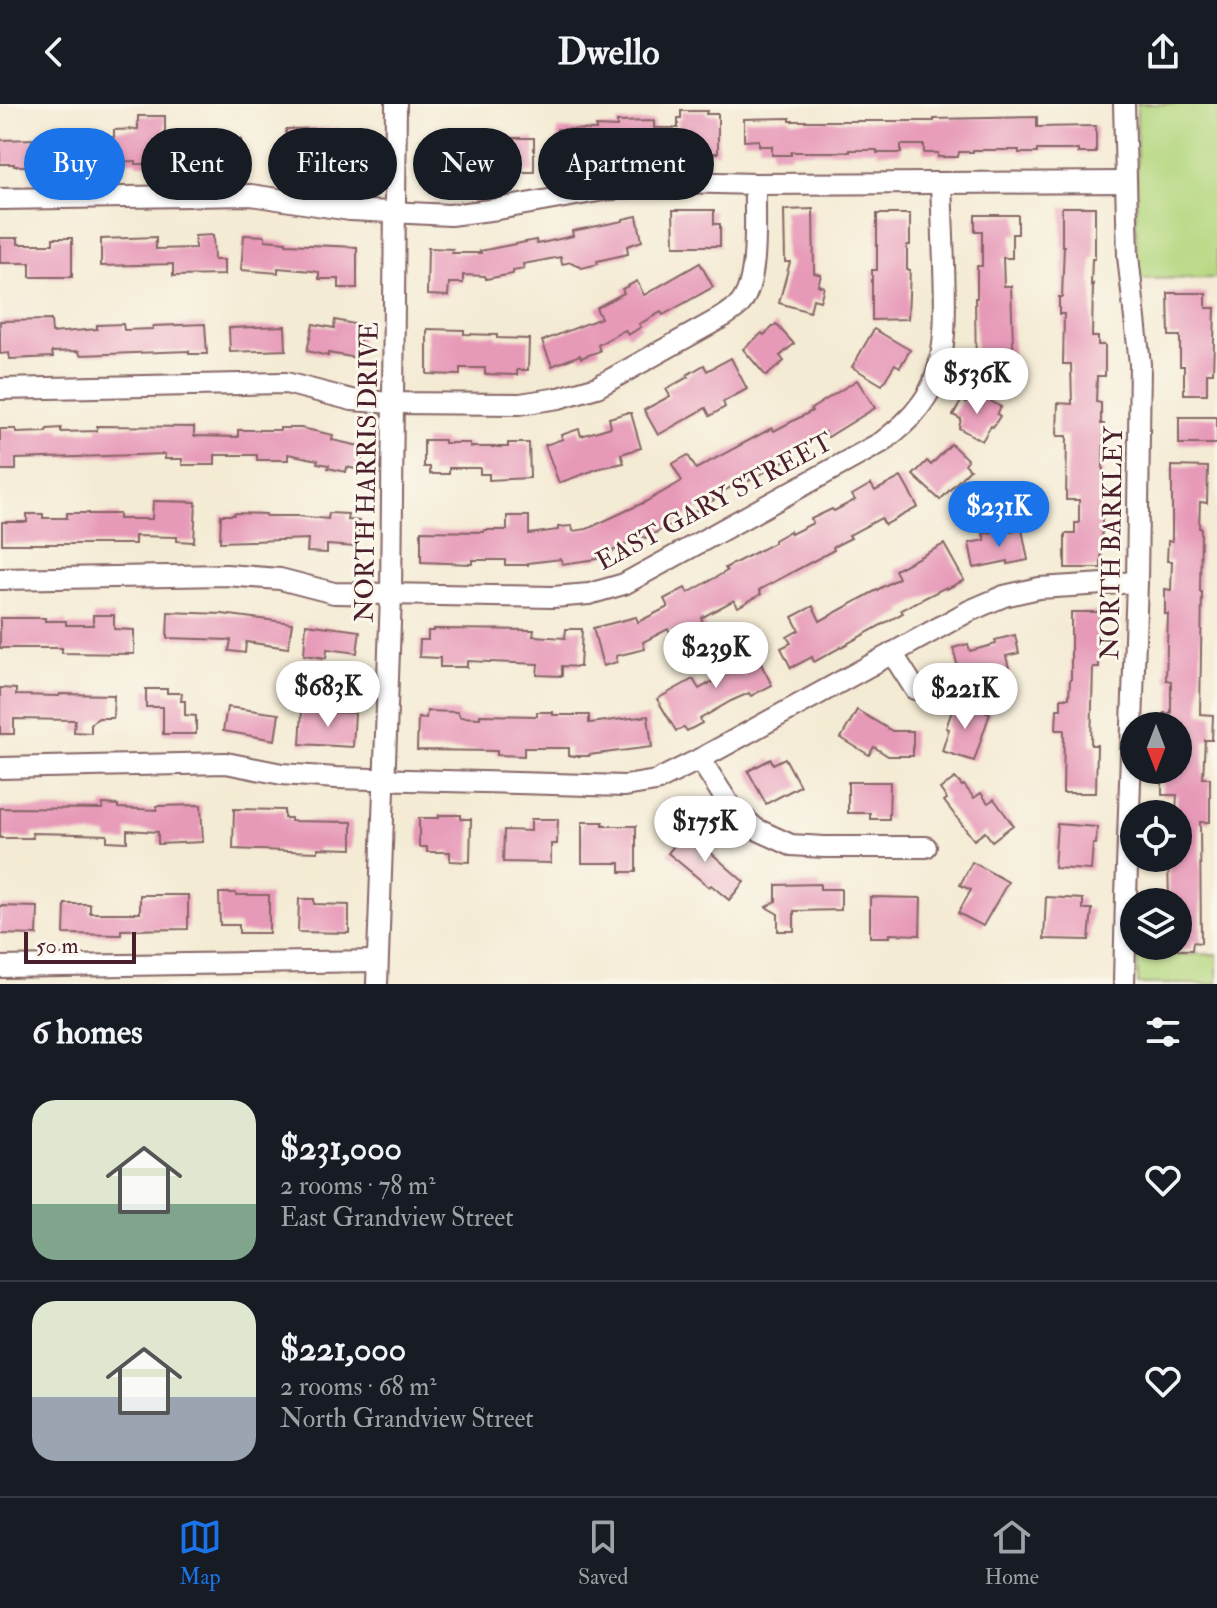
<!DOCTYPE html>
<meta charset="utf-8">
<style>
:root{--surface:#171b24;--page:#242831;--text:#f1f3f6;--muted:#9ea1a6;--line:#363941;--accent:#1a73e8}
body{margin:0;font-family:"IM FELL Double Pica",serif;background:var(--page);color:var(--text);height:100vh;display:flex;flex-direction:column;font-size:30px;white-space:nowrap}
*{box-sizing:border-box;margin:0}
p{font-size:26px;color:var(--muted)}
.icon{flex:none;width:44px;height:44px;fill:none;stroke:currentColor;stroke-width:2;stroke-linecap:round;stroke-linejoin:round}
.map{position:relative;height:880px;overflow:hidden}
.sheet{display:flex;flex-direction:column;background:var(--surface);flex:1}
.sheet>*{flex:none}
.guide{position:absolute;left:24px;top:24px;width:800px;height:72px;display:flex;gap:16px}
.needle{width:52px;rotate:180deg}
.tools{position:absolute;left:1120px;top:608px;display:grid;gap:16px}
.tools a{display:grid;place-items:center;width:72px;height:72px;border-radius:50%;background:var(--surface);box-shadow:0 2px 6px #0004;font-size:40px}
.scale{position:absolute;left:24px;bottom:20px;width:112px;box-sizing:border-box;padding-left:8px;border:4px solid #4a1f2b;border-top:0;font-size:22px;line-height:28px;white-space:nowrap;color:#4a1f2b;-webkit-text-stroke:6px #fbf7ec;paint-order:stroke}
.price{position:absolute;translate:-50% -68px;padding:0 18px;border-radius:28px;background:#fff;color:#222;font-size:26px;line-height:52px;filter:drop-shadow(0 2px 4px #0008)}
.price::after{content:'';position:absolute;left:50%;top:48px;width:24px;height:18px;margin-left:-12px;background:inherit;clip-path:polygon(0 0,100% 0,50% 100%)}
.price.selected{background:var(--accent);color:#fff}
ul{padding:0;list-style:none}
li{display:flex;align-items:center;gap:24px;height:200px;padding:0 32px}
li+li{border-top:2px solid var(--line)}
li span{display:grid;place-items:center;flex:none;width:224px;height:160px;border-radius:24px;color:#555}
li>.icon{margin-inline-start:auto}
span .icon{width:96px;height:96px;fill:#fffc;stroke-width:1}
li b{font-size:34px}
h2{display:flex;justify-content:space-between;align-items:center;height:96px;padding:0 32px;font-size:34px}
.chip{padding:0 28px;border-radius:36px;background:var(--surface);box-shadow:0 2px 6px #0004;font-size:28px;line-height:72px}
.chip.selected{background:var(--accent);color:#fff}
header{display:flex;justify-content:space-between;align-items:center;height:104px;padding:0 32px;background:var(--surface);font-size:36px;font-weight:700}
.menu{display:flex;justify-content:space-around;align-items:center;height:112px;border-top:2px solid var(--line);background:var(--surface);font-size:22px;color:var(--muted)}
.menu a{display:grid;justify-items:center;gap:4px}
.menu .selected{color:var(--accent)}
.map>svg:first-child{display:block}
.green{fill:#b5d780;stroke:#807b56;stroke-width:2}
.building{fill:#e799b8}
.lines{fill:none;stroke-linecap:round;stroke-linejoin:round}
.minor-casing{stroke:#866666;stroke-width:24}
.minor{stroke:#fff;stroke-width:20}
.labels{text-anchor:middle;stroke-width:6;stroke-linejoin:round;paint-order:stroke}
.street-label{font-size:26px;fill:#4a1f2b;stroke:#fbf7ec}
</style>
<header><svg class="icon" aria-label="back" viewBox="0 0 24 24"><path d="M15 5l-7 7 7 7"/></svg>Dwello<svg class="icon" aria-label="share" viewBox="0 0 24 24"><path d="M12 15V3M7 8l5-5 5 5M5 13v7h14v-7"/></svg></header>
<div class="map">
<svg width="1217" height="880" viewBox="0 0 1217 880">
<rect width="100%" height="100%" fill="#fbf7ec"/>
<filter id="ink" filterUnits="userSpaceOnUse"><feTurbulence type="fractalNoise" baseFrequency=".0125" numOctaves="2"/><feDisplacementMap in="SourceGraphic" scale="16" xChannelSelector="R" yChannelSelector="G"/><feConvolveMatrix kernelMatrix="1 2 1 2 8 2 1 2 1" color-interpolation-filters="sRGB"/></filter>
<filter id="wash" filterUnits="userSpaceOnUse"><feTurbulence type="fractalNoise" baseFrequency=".006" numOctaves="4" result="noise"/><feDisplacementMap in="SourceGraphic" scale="32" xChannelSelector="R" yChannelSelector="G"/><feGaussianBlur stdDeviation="1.8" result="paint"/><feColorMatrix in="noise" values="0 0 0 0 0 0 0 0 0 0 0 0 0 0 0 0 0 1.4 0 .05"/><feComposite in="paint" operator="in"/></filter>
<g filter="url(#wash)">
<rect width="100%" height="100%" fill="#f4ebd4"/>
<!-- green -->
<g class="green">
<path d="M1137 0H1217V174L1138 175 1136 138Z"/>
<path d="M1217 850V880H1138L1137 851Z"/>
</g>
<g id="blocks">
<!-- building -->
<g class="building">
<path d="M681 7H707L706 10H718V49H639L637 52 607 53V55H573V52H557V25L596 26V22L617 23V18L654 17V24H678V14H681Z"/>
<path d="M138 12H165V31H196V27H210V29H230V35H241V60H183V55L151 56 152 60H136V57L99 58V60L81 61V58H32V62H14V60H0V36L114 33V26L138 25Z"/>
<path d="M1037 13V23L1096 22V49H1078V46H1037V49H1019V46H973V48H959L958 53H938V49H924V41H901V49H877V46H850V48H791V51H772V42H759V36L744 37V15L790 14V17H934V15Z"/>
<path d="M341 24V62L324 63V52L286 53V25Z"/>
<path d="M439 33 458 34V42L494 43 495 34H534V68H481V70H468V76H447V70H434V39H439Z"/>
<path d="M1062 103H1095V155H1092L1091 181 1093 180 1092 233H1098V241H1105V272H1097L1096 298 1101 299V320H1104L1101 464H1065V430H1075V419H1079V396H1066L1067 332H1057L1058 299 1072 300 1071 260H1063L1064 210H1059V193H1062L1064 142H1062Z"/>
<path d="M813 105 814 169 821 171 818 181 824 183 820 197 813 195 810 208 779 199 790 158H785L784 106Z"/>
<path d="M673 106H714V120H720V142H674Z"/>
<path d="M877 110H910V141H907V166H910L908 215 872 216V166H877Z"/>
<path d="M975 111H1018V130H1012V154H1003L1004 182H1011L1014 268 976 269 975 194H977V162H982V127H975Z"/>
<path d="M637 112 642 137 627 142 628 150 597 157 598 160 582 164 571 158 562 160 561 153 523 160 524 165 513 167V170L486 175 485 172 463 171V179H449L448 192 427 191 428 144 453 145 452 149H481L480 147 536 136 537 140 573 132 572 127 623 117V115Z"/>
<path d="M213 131 214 156H224V171L173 172V160L101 162V135L156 133V145L195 144V132Z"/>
<path d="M244 131 265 132V136L286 138V140L357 143V184H339V175H319V168L312 167 278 164V169L241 166Z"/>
<path d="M0 134H18V140H53V134H72V173H30V159H0Z"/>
<path d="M700 159 713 183 663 211 661 208 639 220 641 223 628 231 625 226 598 241 600 247 581 254 580 251 552 262 542 237 601 214 596 204 624 189 622 185 637 177 644 191Z"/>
<path d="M1168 189H1206V204H1215L1213 269H1207V290H1184V262H1180V232H1169Z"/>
<path d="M51 216 52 229 97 225V221L123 220 124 226 153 225V222L205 220 207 250H189V247L80 251 79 247 52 248 53 253 10 255 9 249 0 250V217Z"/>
<path d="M335 216 363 222 357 254 328 249V252L307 247 313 220 334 224Z"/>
<path d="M776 220 794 240 780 252 784 257 766 272 743 245 762 229 764 231Z"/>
<path d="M285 222 286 246 230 248 229 224Z"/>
<path d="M427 225 464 226V230L497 231V234L529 235 528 266H517V271L485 270V264H460V271L427 270Z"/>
<path d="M874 225 910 246 900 263 895 260 882 281 852 263Z"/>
<path d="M731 254 747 285 723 298 725 303 710 312 706 304 658 331 644 306 670 292 666 285 688 273 687 271 704 261 707 267Z"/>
<path d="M857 276 875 304 828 333 825 328 791 346 794 351 749 377 748 374 712 393 714 396 669 422 645 434 642 432 597 455 562 460 561 455 528 459V461H505V456H472V460L421 458V427L484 428V426H507V412H529V430L558 426V423L572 422 573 427 587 425 645 398 682 377 672 360 688 351 696 365 772 324 774 327 812 307 811 305Z"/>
<path d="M973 287 1001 303 997 310 1000 312 993 323 991 322 982 337 959 324 961 315 953 311 962 296 966 299Z"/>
<path d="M626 309H631L641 344 621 350 624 359 600 364 559 379 545 341 563 335 561 331 579 325 581 332 611 323 609 314Z"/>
<rect x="1179" y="313" width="38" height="27"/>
<path d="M97 322 194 323V332L238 333V326H280V324H301L333 331 332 336 364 343 359 366 347 363 346 368 328 364 329 361 317 359 318 356 288 350V356H257V351H215V361H182V355H165V350L16 355V366H0V325H16V329L46 328 47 325 61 324V328L97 327Z"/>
<path d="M424 336H444V339H470V343H508V339H529L530 374 489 376V370H480V364H449V370H430V363H424Z"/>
<path d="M951 340 968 356 965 360 970 365 940 396 913 371 927 357 931 361Z"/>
<path d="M1172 362 1208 363 1207 399 1200 398 1199 424H1201L1200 488H1202L1200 610 1213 611 1212 636H1205L1203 674H1210V718H1200L1201 839 1193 838 1192 846H1178V798H1169L1168 754H1178V710H1176L1177 691H1162V667H1178V622H1164V609H1171V577L1166 576 1168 510H1165V485L1171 486 1172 457H1167L1168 437H1172Z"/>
<path d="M901 373 918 403 885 421 881 414 849 431 851 434 833 443 834 446 759 486 761 490 738 503 734 496 701 514 708 528 690 536 685 525 672 532 668 525 643 538 645 545 616 552 617 558 603 562 593 524 636 513 638 518 668 503 664 495 685 484 688 489 727 467 725 464 774 439V436L790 427 791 430 813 419 811 415 832 405 834 407 855 396 852 391 871 380 875 387Z"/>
<path d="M153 397 196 398 194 438 177 437V433L135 432V440H2V418H27V410H43V414H67V409H89V410H119V415H152Z"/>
<path d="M234 409 266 410V412H297L328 415 329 409 348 410 347 416 359 417 357 443 327 441V449L307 448 308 435 220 438 221 411H234Z"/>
<path d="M1006 425V428L1022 425 1028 456 1008 460V457L974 464 969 439 985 436 983 430Z"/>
<path d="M944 440 964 476 947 485 946 483 901 506 903 509 814 558 812 553 791 564 781 544 791 539 787 533 799 526 792 513 813 502 820 517 899 474 895 466Z"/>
<path d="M168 508 222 510 292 519 288 544 246 538 245 549 229 547 231 536 167 534Z"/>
<path d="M1071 508H1099V563H1093L1091 641H1097L1096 689H1063L1064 626H1056L1057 605H1061V594H1069L1070 576H1071Z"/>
<path d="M93 511H114V525L134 526V550L62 549V544H0V514H45V517H66V521H93Z"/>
<path d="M306 520 360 527 357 549 327 545 326 554 304 551Z"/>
<path d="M434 525 534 526 533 532 565 534 566 525H582L580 563 562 562V572L537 571 538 560 467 557V563H440V554L419 553 420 536H428V527H434Z"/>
<path d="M1015 531 1019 549 1006 552 1011 572 973 581 969 566 961 568 960 564H958L953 544 968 540 970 547 996 540 995 536Z"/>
<path d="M751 541 772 581 751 592 749 589 731 597 700 615 702 619 687 627 684 623 676 627 657 595 693 575 699 585 719 574 713 562Z"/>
<path d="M0 584 16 585V591L59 592 60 590 114 591 113 614H99L91 619V629L74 628 75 616 14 615V630H0Z"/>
<path d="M146 585H167V589H182L181 597H185V611L196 612V630H163V603H146Z"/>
<path d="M955 598 990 609 974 657 942 647 949 625 946 624Z"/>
<path d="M227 603 279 610 275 636 223 627Z"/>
<path d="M857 606 892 627H913V652H888L874 643 869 651 841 634Z"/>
<path d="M302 607 355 609 353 643 300 640Z"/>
<path d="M427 607 458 608 460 613 480 614V611L537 612V608H553V611H589V619L648 612 652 643 589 651V652H569V644H524V652L497 651V647L417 646 418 614 426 615Z"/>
<path d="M785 654 800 682 766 700 748 667 771 655 773 660Z"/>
<path d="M955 674 962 682 964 681 974 694 981 689 988 699 994 695 1013 721 992 737 985 728 974 736 944 697 947 695 940 685Z"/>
<path d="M848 678H890L889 715H870V709H848Z"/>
<path d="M103 700 118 701V704L157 706V702L201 701 203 738 158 740V728L127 726V738L107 737V731L77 730 32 729 33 734H0V704L102 705Z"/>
<path d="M234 705 284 706V714H291V717L352 718V745L318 744V748L233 745Z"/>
<path d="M439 711H461V715H471L470 758 450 757V748H427V743H419V714H439Z"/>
<path d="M531 715H558L557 740H551V759L503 758 504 726 531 727Z"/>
<path d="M582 718H603V722H636V768H620V759H582Z"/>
<path d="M1057 720 1097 723 1096 740H1093L1091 766 1054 764Z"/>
<path d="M687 726 694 732 697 729 713 742 709 747 744 778 729 796 711 781 709 783 668 749Z"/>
<path d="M972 758 1008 778 983 822 958 809 971 786 960 781Z"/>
<path d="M820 780V785H841V806L794 807V827H778V810L766 803 776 797V781Z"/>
<path d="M219 789H235L236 791H269V829H239V821H220Z"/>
<path d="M140 791H188V825L121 826V831L64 830 65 800H90V809H140Z"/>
<path d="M870 793 921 794 920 831 890 830V833H870Z"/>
<path d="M1046 793 1083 795V805H1092L1089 836 1044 835Z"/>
<path d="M299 795H314V800L349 801V829L298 828Z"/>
<path d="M0 802 38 803 37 831 0 830Z"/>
</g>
</g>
</g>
<g filter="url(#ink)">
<use href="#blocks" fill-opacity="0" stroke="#866666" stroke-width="2"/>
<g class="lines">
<!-- minor casing -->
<g class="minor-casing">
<g id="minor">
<path d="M1124 0 1128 152 1140 260 1137 478 1126 792 1124 880"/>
<path d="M0 95 251 91 350 106 450 111 498 105 604 86 679 78 755 80 1126 78"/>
<path d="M0 285 286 279 352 296 392 299 520 300 559 294 597 283 726 211C731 207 737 204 741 199 760 174 754 111 755 80"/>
<path d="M0 475 226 471 280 475 334 489 553 493 589 490 624 480 882 338C897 326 911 315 922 299 950 261 945 204 944 160 943 133 942 106 941 79"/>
<path d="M892 549 915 585"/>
<path d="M700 655 730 702 756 725 791 741 824 743H926"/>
<path d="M0 664 226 659 282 670 336 674 625 682 656 677 700 655 969 507 1004 492 1039 484 1137 478"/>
<path d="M0 863 377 857"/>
<path d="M377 880 391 491 396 0"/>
</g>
</g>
<!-- minor -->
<use href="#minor" class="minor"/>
</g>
</g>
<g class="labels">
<!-- street labels -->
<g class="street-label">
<text transform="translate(366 368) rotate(-89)" y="9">NORTH HARRIS DRIVE</text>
<text transform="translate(714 397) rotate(-28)" y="9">EAST GARY STREET</text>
<text transform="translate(1111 439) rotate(-89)" y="9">NORTH BARKLEY</text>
</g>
</g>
</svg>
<div class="tools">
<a><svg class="needle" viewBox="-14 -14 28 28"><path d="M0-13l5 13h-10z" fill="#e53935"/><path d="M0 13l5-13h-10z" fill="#9ea1a6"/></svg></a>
<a><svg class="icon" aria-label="locate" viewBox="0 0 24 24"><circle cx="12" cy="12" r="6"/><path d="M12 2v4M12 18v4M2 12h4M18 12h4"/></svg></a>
<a><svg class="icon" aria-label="layers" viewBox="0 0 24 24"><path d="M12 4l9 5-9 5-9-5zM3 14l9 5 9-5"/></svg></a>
</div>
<div class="scale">50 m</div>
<b class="price" style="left:977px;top:312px">$536K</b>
<b class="price selected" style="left:999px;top:445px">$231K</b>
<b class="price" style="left:716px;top:586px">$239K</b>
<b class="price" style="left:328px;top:625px">$683K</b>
<b class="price" style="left:965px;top:627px">$221K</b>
<b class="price" style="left:705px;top:760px">$175K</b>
<div class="guide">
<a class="chip selected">Buy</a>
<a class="chip">Rent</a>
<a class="chip">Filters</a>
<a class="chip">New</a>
<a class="chip">Apartment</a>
</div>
</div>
<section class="sheet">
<h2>6 homes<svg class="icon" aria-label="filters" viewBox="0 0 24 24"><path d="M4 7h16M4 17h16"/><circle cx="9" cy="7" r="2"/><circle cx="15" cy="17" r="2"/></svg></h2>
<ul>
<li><span style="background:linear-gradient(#dfe7d0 65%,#7fa58c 0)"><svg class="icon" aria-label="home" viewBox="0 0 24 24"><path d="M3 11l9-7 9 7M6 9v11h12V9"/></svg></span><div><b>$231,000</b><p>2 rooms · 78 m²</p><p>East Grandview Street</p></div><svg class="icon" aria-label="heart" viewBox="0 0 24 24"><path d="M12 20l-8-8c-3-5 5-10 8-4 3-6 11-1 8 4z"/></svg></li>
<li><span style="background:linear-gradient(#dfe7d0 60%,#9aa5b1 0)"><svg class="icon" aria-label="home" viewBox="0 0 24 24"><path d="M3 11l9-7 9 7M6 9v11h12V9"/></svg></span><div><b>$221,000</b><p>2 rooms · 68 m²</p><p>North Grandview Street</p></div><svg class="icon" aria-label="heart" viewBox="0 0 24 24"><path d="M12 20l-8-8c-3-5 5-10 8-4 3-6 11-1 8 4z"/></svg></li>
</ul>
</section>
<nav class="menu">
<a class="selected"><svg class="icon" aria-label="map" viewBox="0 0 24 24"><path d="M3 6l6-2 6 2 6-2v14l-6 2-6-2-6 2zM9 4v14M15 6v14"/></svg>Map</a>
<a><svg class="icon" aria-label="saved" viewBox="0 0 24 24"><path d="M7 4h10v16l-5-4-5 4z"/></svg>Saved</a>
<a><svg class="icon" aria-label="home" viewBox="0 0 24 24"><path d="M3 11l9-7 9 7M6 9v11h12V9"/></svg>Home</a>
</nav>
